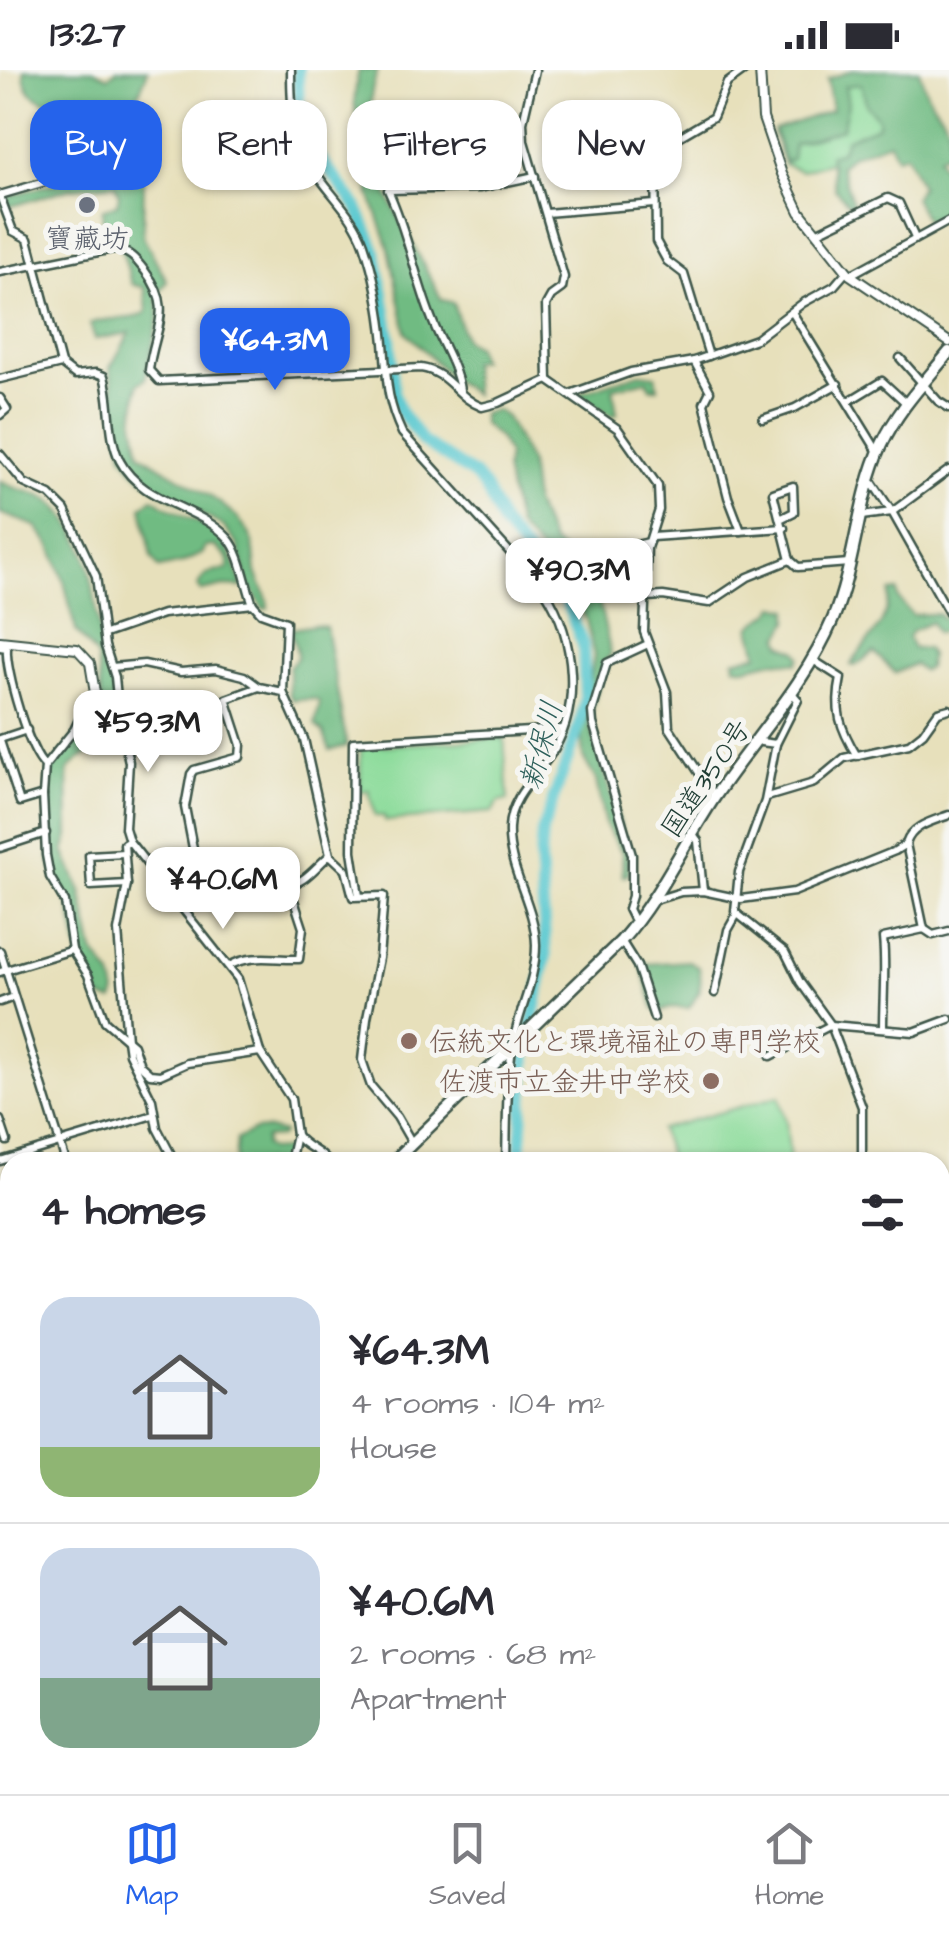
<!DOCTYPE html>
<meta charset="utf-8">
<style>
:root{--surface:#fff;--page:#f7f7f7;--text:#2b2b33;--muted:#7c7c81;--line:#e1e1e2;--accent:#2563eb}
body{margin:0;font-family:"Architects Daughter","Klee One",sans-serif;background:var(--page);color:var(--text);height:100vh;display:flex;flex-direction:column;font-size:38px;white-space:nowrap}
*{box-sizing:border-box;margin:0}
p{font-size:32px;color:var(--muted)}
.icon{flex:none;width:55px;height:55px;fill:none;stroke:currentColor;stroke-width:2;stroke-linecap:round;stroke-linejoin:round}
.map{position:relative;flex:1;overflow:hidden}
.details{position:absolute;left:0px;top:1082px;width:950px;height:642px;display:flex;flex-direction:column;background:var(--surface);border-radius:30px 30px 0 0;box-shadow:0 2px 8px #0004}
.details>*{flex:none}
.top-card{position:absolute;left:30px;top:30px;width:890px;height:90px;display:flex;gap:20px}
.price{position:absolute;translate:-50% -85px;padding:0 22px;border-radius:20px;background:#fff;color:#222;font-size:32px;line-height:65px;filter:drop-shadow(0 2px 5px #0008)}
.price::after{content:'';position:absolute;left:50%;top:60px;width:30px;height:22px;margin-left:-15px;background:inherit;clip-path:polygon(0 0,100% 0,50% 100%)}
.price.selected{background:var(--accent);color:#fff}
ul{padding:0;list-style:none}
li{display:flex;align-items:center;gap:30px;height:250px;padding:0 40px}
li+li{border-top:2px solid var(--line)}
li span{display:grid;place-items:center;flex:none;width:280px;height:200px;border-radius:30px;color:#555}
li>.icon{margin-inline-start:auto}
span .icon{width:120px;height:120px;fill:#fffc;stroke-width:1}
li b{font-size:42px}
h2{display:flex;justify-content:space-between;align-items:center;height:120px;padding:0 40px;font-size:42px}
.tag{padding:0 35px;border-radius:30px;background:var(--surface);box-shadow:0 2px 8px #0004;font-size:35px;line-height:90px}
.tag.selected{background:var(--accent);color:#fff}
.status{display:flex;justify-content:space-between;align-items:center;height:70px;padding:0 50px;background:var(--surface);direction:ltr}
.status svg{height:28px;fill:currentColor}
.dock{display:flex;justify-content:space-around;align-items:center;height:140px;border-top:2px solid var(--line);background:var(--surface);font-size:28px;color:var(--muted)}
.dock a{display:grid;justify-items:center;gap:5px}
.dock .selected{color:var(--accent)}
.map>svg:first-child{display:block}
.green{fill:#8bdb9a;stroke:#558c67;stroke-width:2.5}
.forest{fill:#70bb82;stroke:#487c5b;stroke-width:2.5}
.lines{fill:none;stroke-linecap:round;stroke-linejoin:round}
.river{stroke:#5cc9d0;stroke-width:12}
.minor-casing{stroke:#3d5548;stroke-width:11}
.tertiary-casing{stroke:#3d5548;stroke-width:12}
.secondary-casing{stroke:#3d5548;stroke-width:14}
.trunk-casing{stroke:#3d5548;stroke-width:15}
.minor{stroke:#fff;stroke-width:6}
.tertiary{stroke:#fff;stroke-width:8}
.secondary{stroke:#fff;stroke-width:9}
.trunk{stroke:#fff;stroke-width:10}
.worship-dot{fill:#6b7280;stroke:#f6f6f2;stroke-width:4}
.education-dot{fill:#8d6e63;stroke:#f6f6f2;stroke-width:4}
.labels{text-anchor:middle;stroke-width:10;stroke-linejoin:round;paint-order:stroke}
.worship-label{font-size:28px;fill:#5b616d;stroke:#f6f6f2}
.street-label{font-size:28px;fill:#1f3d34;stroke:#f6f6f2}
.education-label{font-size:28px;fill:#785e54;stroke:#f6f6f2;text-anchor:start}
.water-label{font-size:30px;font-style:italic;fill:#2e605b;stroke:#f6f6f2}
</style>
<div class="status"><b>13:27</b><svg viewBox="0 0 49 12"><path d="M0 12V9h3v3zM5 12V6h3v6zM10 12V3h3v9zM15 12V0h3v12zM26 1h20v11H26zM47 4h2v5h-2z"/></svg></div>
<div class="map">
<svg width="949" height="1724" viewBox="0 0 949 1724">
<rect width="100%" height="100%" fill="#f6f6f2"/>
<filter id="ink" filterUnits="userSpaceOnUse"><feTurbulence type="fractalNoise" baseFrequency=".01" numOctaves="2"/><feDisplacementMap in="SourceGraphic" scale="20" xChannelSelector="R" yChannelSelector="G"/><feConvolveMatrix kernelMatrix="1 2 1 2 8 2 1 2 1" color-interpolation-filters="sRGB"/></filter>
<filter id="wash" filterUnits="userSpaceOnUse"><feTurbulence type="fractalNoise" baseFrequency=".0048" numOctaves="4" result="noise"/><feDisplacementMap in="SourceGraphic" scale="40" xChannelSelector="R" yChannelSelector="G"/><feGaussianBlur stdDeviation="2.25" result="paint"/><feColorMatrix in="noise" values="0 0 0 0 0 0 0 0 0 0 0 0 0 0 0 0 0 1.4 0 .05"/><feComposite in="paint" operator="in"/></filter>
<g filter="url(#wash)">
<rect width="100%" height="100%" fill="#e7e0bb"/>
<!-- green -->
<g class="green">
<path d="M862 1 895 54 830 92 801 101 784 94 773 63 834 41 831 10Z"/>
<path d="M504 668 508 730 499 732 492 742 385 751 384 746H375L369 721 360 722 361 677Z"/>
<path d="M779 1026 786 1051 790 1092H671L660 1059Z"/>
</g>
<!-- forest -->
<g class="forest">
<path d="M24 0H93L108 7 117 0H148L129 48 144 102 143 167 167 211 157 226 159 247 145 309 138 314 134 352 140 383C171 406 229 429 248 462 255 472 254 489 256 501 259 514 268 524 268 538L263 539 248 513 238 475 223 456 158 421 134 401 123 385 110 298 130 263 95 269 90 254C108 245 130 253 147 242L145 218 132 214 120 174 104 173 102 140 117 134 119 125 115 114 71 118 9 137 6 127 94 102 107 83C100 79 90 75 85 69 75 56 76 56 59 58L65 47C52 25 24 36 24 0Z"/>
<path d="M359 0H378C370 22 368 34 376 57L390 58 466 43 472 38 493 59 504 84 498 88 492 81H486L476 59 432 74 433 83 427 84 400 70 383 75 386 94 415 95 426 99 432 118 385 119C402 157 423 191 441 229L453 233 465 270 476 277 480 290 471 292 474 324 453 310 406 262 389 178 370 124 367 67C350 49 354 23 359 0Z"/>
<path d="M854 0H919C922 9 925 22 931 30 949 57 949 46 949 81L938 87 946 104H949V142L927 152 914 128 921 116 906 84 896 87 889 72 851 86 840 96 853 133 850 135 835 119 829 85 841 81 847 68 878 56V48L867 36 861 14 845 16 848 34 842 59 794 74 792 89 785 92 774 60 832 40 827 9Z"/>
<path d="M640 303 656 305 658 318H650L647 310 613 318 617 344 612 346 577 324Z"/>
<path d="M496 340 506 347 529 392 534 433 552 473 563 481 584 509H594L611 584 604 592 589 653 628 780 629 803 626 806H623L622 782 605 755 596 710 583 687 581 663 594 586 586 549 565 509 518 457 505 400 508 385 499 368 482 353V344Z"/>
<path d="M0 411C17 422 41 421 56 436 97 476 92 531 103 581 107 600 118 622 113 641L106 640 102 634 97 587 76 561 64 511 51 476 36 456 0 443Z"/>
<path d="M153 428C206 463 223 446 242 517L224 516 201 521 198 517C203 501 215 503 228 499V489L215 476 205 477 203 483 182 493 159 498 152 488 142 437Z"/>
<path d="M897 521 898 528 912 545 938 544 949 553 948 560 937 563 931 552 912 561 908 568 913 579 926 578 930 585 928 598 922 601 914 594 895 603 874 582 855 596 851 595C870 563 884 564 890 522Z"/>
<path d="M776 536 789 539V551L780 567 782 574 797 581 800 587 797 593 774 591 745 598 735 596 734 590 758 584 751 558C758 547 770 548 776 536Z"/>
<path d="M315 555 326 557 347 676 330 680 323 662 315 655 320 632 314 629 293 630 289 624V597L297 588C298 576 291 570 292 559Z"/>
<path d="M91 657 100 659 105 669C97 683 77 686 68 701L69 767 64 781 81 821 94 882 112 907 116 923 113 931 101 928 80 887 70 838 50 792 51 697 80 660Z"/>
<path d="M689 891 699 898C703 914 699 924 689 938L674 937 659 942 654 939 642 897 645 894Z"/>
<path d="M268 1059 283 1063 280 1067 265 1068 264 1076 269 1080 287 1079 284 1092H235L237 1069 255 1060Z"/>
</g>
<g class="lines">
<!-- river -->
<g class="river">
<path d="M298 0 299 46 305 67 357 137 376 182 390 266 394 323 400 341 423 372 474 405 485 417 502 454 565 529 583 575 585 628 580 653 542 762 540 788 546 886 526 986 520 1092"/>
<path d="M0 1210 10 1217"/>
<path d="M209 1715 214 1724"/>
<path d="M758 1715 760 1724"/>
</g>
</g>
</g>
<g filter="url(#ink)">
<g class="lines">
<!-- minor casing -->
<g class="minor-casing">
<g id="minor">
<path d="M291 0C291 35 292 67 312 97 329 124 353 143 364 174 374 203 381 242 384 273 387 309 386 329 402 363L545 521C575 567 583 640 549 687 533 709 510 729 509 758 507 799 535 834 536 875 536 912 517 943 512 979 506 1016 507 1055 506 1092"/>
<path d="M535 0 523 52 524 71 564 207 562 218 551 226 546 235 548 310"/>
<path d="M68 69 75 104"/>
<path d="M0 125 110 93"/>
<path d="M0 126 13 161 28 169 61 294"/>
<path d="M546 143 654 134"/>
<path d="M816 163 888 128 899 133 915 168"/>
<path d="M0 202 113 179C129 181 135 188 145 201 175 239 154 259 149 300L159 311 421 298C449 302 457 328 482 337L498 333 548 310"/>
<path d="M850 205 949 151"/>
<path d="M792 242 878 382"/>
<path d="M709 286 684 204 667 191 656 171 655 81 713 47 727 13 745 0"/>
<path d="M900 288 938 331 949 338"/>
<path d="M694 291 710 321 704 333 728 427 741 461"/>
<path d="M0 309 61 294 75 305 96 303 104 306C112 333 107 365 120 391 142 433 199 436 228 468 242 484 245 514 253 534"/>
<path d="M548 310 618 359 658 416 659 440 647 478 644 562 667 622 669 657 715 727"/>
<path d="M460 320C456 294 440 272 431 247 414 204 408 163 388 120L479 118 535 106"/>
<path d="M570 324 631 302 694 291 756 269 803 233 834 216 847 201"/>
<path d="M0 328 7 339 0 345"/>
<path d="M849 331 882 311 906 333"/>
<path d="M763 349 795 338 838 314"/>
<path d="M0 384 24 413 50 425 65 440 96 506 105 576 115 607 119 648 129 692 125 758 129 771 238 909 260 982 291 1029 296 1065 290 1092"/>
<path d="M870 409 892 442 949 543"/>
<path d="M861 446 892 442 949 400"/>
<path d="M782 448 794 442 793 416 773 423 790 490"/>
<path d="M652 467 784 458"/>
<path d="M574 489 649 472"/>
<path d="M647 527 663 526 709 533 748 507 790 490 798 497 849 493"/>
<path d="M105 564 163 544 253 534 261 543 286 552 283 622"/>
<path d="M0 577 7 578C5 601 29 682 45 696"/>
<path d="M813 590 841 608C834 641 840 658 857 686"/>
<path d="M112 597 144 594 181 602 216 599 244 606 259 617 283 622 304 669 330 785 346 800 353 827 384 826 379 888 367 948 362 990 371 1016 397 1047 412 1073"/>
<path d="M792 623 798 630 776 674 765 731 739 802 735 842 785 882 800 912 831 955 862 1037V1092"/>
<path d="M82 643 74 660 45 696 43 725 46 785 50 807 65 832 72 880 88 905 105 951 133 975 140 995 150 1004 160 1005 187 993 260 982"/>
<path d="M0 669 27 660"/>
<path d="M0 671 20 732 43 725"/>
<path d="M761 672 776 674"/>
<path d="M767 727 814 713 844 688 909 674 923 663 938 642 949 639"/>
<path d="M693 764 698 771 703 821"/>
<path d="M129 771 124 774 127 814 118 861 127 970 129 984 152 1030 157 1058 175 1092"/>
<path d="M906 774 924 859"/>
<path d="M0 778 46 763"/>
<path d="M124 783 89 785 91 816 127 814"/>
<path d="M198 804 185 737 191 704 194 700 240 687 241 675 226 629 259 617"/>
<path d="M163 812C188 806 223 794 249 802 262 806 270 818 285 816 305 814 316 796 330 785"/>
<path d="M359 826 352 781 353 672 562 659"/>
<path d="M655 830 681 822 703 821 741 829 794 822 895 781 906 774C912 755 933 751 949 745"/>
<path d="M635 853 628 839 632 826V785L593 653 592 642 607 593 648 574"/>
<path d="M622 872 637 896 654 948"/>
<path d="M0 881 66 1092"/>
<path d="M229 896C252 883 274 890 299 889L303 858 289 815"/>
<path d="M0 902 72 880"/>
<path d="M715 923 728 860 737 844"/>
<path d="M0 932 14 927"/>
<path d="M883 958C883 927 886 898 883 868L924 859 933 865 949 861"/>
<path d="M771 986 831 955 914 962 949 949"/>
<path d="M0 1050 7 1071"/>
<path d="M296 1065C305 1078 319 1079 328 1092"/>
<path d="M0 1091 153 1045"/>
<path d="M940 1158H949"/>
<path d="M0 1265H10"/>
<path d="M0 1629 10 1628"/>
<path d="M0 1703H10"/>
<path d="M61 1715 66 1724"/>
<path d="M198 1715 203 1724"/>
<path d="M221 1715 225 1724"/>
<path d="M287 1715 292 1724"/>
<path d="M351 1715 356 1724"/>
<path d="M618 1715 623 1724"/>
<path d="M921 1715 925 1724"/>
</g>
</g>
<!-- tertiary casing -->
<g class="tertiary-casing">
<g id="tertiary">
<path d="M760 0 763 48 782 104 800 142 850 205 949 272"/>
<path d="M0 571 77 579 90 593 98 641 104 646 119 648"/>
<path d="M297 1724 319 1715"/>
</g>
</g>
<!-- secondary casing -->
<g class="secondary-casing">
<g id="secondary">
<path d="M940 1619 949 1624"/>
<path d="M17 1724 21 1715"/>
</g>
</g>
<!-- trunk casing -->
<g class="trunk-casing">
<g id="trunk">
<path d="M393 1092 621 871C660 827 683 774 716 725 756 666 805 615 833 549 856 493 857 429 882 374 899 338 925 312 949 282"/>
<path d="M485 1715 490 1724"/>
</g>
</g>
<!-- minor -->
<use href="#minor" class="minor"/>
<!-- tertiary -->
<use href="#tertiary" class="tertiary"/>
<!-- secondary -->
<use href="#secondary" class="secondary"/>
<!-- trunk -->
<use href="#trunk" class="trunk"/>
</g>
</g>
<!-- markers -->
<circle class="worship-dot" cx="87" cy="135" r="10"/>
<g class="education-dot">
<circle cx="409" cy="971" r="10"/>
<circle cx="711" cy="1011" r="10"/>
</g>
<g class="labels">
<!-- worship labels -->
<g class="worship-label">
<text x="87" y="178">寶藏坊</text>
</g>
<!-- street labels -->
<g class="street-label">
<text transform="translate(705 708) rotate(-56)" y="10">国道350号</text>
</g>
<!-- education labels -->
<g class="education-label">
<text x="429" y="981">伝統文化と環境福祉の専門学校</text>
<text x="691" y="1021" text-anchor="end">佐渡市立金井中学校</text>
</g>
<!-- water labels -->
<g class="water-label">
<text transform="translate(541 675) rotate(-75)" y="10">新保川</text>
</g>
</g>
</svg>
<b class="price selected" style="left:275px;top:323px">¥64.3M</b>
<b class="price" style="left:579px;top:553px">¥90.3M</b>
<b class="price" style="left:148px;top:705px">¥59.3M</b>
<b class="price" style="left:223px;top:862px">¥40.6M</b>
<div class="top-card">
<a class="tag selected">Buy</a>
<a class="tag">Rent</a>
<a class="tag">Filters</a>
<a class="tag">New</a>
</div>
<section class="details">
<h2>4 homes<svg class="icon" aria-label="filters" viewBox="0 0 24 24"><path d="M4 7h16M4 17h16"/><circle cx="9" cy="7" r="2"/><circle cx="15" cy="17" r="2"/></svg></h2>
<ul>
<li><span style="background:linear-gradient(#c9d6e8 75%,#8fb573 0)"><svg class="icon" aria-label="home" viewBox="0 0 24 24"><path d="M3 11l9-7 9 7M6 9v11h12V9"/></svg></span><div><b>¥64.3M</b><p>4 rooms · 104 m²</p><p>House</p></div></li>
<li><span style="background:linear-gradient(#c9d6e8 65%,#7fa58c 0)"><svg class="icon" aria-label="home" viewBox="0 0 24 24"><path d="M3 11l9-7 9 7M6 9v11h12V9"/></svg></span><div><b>¥40.6M</b><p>2 rooms · 68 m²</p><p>Apartment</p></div></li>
</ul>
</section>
</div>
<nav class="dock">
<a class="selected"><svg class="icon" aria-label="map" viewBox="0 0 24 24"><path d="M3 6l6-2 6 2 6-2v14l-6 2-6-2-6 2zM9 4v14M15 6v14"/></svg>Map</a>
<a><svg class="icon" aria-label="saved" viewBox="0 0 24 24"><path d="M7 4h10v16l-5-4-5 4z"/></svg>Saved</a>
<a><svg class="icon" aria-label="home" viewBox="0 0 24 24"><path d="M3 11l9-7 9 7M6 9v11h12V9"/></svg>Home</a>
</nav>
